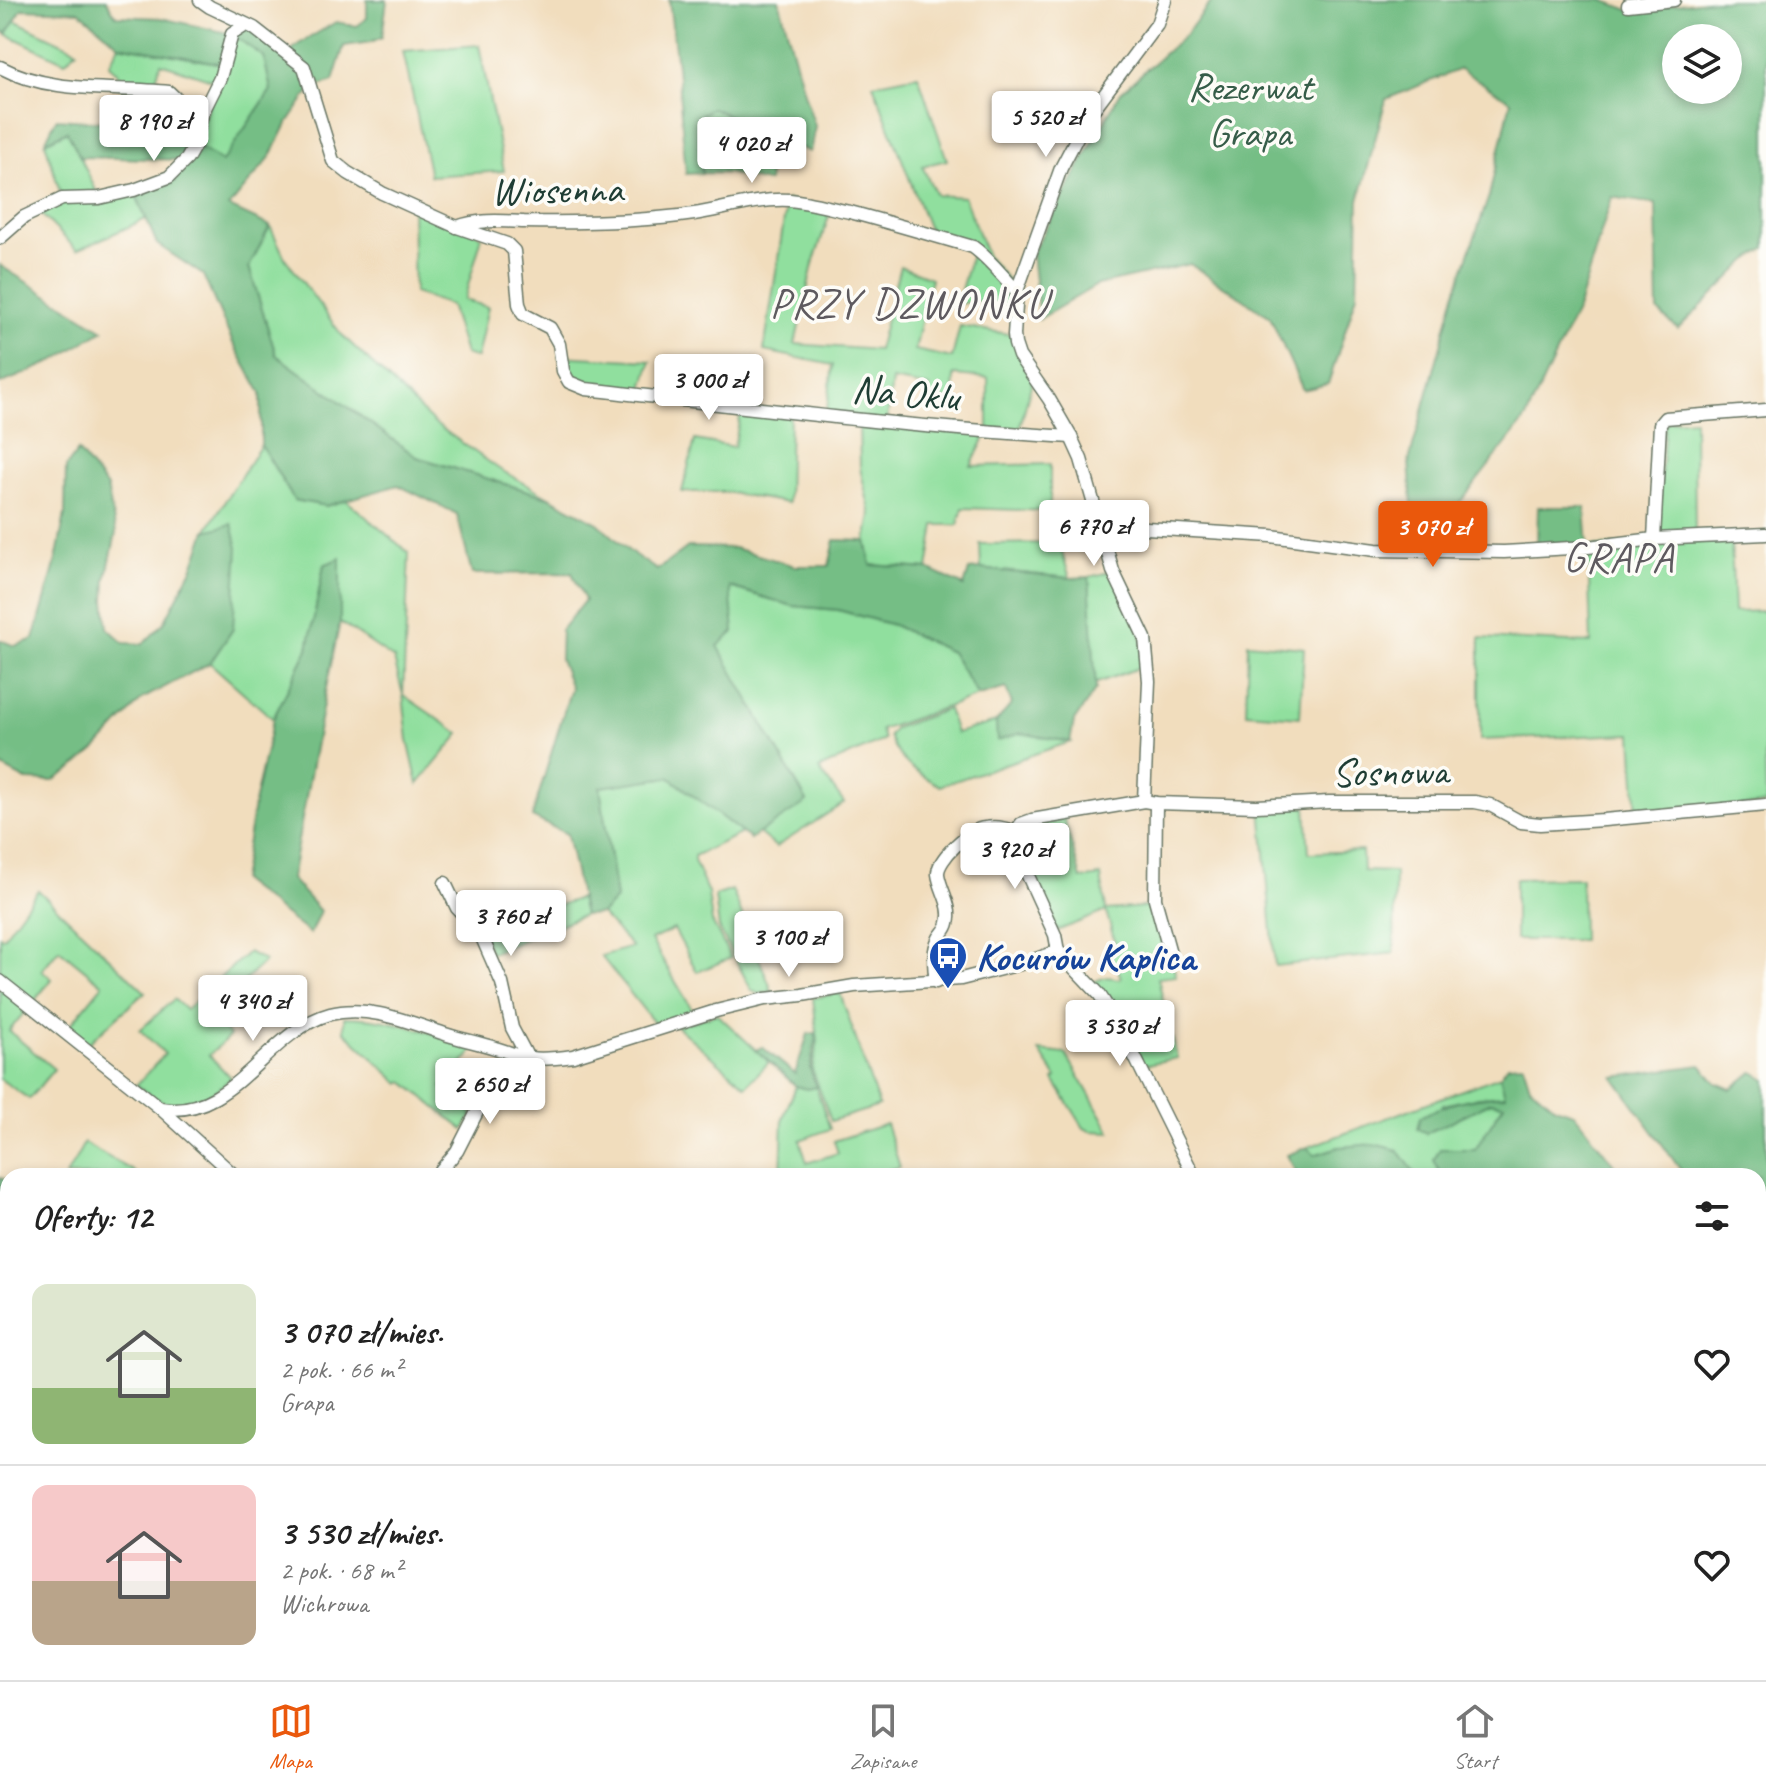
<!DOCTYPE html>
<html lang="pl">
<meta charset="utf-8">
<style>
:root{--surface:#fff;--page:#f6f6f6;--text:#222;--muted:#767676;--line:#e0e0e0;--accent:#ea580c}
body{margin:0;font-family:Caveat,sans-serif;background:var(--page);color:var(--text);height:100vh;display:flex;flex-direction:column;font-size:30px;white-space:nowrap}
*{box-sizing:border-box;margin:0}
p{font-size:26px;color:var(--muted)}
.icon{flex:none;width:44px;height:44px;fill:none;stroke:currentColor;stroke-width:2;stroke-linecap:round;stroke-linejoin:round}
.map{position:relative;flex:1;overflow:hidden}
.sheet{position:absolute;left:0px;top:1168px;width:1766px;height:512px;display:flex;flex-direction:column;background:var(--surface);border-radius:24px 24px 0 0;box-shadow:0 4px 12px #0003}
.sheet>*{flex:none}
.tools{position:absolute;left:1662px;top:24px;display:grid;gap:16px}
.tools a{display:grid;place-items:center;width:80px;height:80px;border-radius:50%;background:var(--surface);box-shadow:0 4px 12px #0003;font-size:40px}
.price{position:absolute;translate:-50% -68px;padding:0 18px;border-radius:8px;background:#fff;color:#222;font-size:26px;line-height:52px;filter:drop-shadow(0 2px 4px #0008)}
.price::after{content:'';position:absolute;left:50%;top:48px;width:24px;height:18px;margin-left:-12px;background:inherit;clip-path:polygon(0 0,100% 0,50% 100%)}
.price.on{background:var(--accent);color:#fff}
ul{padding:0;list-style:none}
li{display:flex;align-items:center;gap:24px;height:200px;padding:0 32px}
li+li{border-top:2px solid var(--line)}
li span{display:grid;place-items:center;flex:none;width:224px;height:160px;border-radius:16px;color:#555}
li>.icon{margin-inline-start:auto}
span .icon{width:96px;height:96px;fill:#fffc;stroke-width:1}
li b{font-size:34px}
h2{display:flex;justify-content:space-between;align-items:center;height:96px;padding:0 32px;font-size:34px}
.menu{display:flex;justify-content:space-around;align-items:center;height:112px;border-top:2px solid var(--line);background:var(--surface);font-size:22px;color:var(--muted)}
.menu a{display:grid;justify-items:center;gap:4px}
.menu .on{color:var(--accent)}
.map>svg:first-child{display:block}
.green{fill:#90df9e;stroke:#588e69;stroke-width:2;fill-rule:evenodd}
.forest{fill:#74be85;stroke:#4a7e5c;stroke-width:2;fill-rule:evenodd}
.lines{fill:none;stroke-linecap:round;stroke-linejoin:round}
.stream{stroke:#44b4bb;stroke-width:3}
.minor-casing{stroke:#687564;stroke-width:15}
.minor{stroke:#fff;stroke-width:12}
.labels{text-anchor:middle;stroke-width:7;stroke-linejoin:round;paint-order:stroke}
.park-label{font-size:40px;fill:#365d49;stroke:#fdfcf7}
.street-label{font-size:40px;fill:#1f3d34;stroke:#fdfcf7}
.transit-label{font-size:40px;font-weight:bold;fill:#164399;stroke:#fdfcf7;text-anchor:start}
.neighbourhood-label{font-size:42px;letter-spacing:2px;fill:#5e5a5f;stroke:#fdfcf7}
</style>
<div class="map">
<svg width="1766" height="1680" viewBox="0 0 1766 1680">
<rect width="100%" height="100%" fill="#fdfcf7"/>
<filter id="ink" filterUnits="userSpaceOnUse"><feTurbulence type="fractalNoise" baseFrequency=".0125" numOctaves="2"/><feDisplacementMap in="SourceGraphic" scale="16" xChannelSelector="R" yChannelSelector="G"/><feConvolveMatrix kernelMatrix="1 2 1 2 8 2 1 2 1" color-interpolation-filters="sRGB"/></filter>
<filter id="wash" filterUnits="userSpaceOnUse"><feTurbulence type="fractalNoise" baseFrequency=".006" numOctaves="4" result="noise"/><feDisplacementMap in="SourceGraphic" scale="32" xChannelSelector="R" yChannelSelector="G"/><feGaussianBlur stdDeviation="1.8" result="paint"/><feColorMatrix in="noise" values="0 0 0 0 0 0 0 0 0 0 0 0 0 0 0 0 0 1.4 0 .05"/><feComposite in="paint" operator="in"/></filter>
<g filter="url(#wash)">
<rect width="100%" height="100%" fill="#f1ddbd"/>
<!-- green -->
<g class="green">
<path d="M14 20 77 50 65 62 6 34Z"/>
<path d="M232 34 264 57 271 90 222 162 195 145Z"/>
<path d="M119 45 222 64 215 81 161 63 153 88 120 89 118 73 109 65Z"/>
<path d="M479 45 504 171 430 176 403 51Z"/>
<path d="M918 75 947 160 922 166 936 195 964 197 987 256 1017 291 1016 306 976 301 957 304 972 251 931 235 873 84Z"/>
<path d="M712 108 773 136 768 182 729 173H702L696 118Z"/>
<path d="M68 131 99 197 134 190 146 219 77 250 39 212 62 199 45 142Z"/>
<path d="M787 200 830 213 813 264 795 344 878 350 900 266 931 278 915 350 952 358 960 326 1014 335 1033 378 1018 434 988 431 971 466 1050 464V511L963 508 958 525H935L928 569 871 565 866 541 871 515 860 468 859 420 826 416 833 365 764 351ZM954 375 988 378V431L887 422 892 380 929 387 926 397 953 400Z"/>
<path d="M412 206 482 236 464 300 488 307 477 358 465 354 450 305 414 293Z"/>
<path d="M270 226 285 258 341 334 434 423 499 469 551 498 417 457 276 355 249 267Z"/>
<path d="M559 356 651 361 641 395 576 386Z"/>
<path d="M742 407 790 413 788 503 725 492H682L695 440 734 447Z"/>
<path d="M1694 419 1695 536 1656 537 1665 425 1667 421Z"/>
<path d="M261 445 294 500 326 506 346 500 409 553 403 695 460 734 418 784 408 740 403 695 394 659 340 622V559L324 565 308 649 273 719 210 663 233 629 232 525 206 531Z"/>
<path d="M1731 539 1734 612 1766 611V725L1764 726 1766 804 1637 815 1632 734 1480 740V638L1591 643 1588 547Z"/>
<path d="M1059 543 1070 578 981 569 980 544Z"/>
<path d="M1113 571 1141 633 1144 666 1094 684 1089 577Z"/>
<path d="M729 587 793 606 838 610 893 625 951 652 978 696 881 730 884 740 819 769 844 803 776 847 759 833 807 801 717 646 734 632Z"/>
<path d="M1248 643 1304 648 1300 717 1246 713Z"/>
<path d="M948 709 956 733 996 722 998 740 1021 733 1070 742 940 786C917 773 899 763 889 736L895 728Z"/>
<path d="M669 777 742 833 694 856V861L708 893 712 922 731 958 697 972 674 929 651 940 694 1013 655 1024 601 956 632 947 601 914 616 899 600 787Z"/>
<path d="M1306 807 1309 853 1362 851 1363 871 1395 872 1394 953 1275 966 1261 808Z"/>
<path d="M1064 818 1081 879 1101 876 1106 910 1156 906 1176 976 1158 978 1166 1014 1121 1024 1094 982C1104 977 1108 976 1119 979L1121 978 1116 964 1105 962 1103 954 1117 950 1106 911 1057 931 1017 848C1018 843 1018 838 1019 834 1025 821 1051 820 1064 818Z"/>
<path d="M1581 878 1582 940H1515V879Z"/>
<path d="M38 890 145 992 85 1046 67 1029 103 985 59 949 42 970 52 979 31 1005 0 981V936L3 938Z"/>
<path d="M732 890 772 991 759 994 752 991 719 928 715 896Z"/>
<path d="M580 898 584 915 491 953 481 932Z"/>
<path d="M248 952 265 961 209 1015 230 1036 209 1055 231 1078C214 1094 187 1111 163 1102 153 1098 144 1091 136 1085L165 1054 140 1030 174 999 186 1010Z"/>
<path d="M0 987 28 1008 9 1031 54 1069 29 1099 0 1079Z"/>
<path d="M840 993 879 1106 831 1121 812 1069 818 1041 813 998Z"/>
<path d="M717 1014 769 1062 746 1086 676 1026Z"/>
<path d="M344 1017C390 1017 434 1034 477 1047L442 1087 473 1114 464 1130 404 1082 400 1084 344 1031Z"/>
<path d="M1162 1021 1169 1024 1177 1058 1142 1065 1127 1029Z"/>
<path d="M1039 1051 1066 1054 1111 1132 1090 1131 1084 1128 1054 1080 1057 1078Z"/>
<path d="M1500 1076 1506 1095 1478 1097 1443 1105 1427 1133 1491 1102 1504 1104 1475 1149H1440L1434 1160 1442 1176H1417L1398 1150 1339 1147 1313 1155 1308 1147Z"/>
<path d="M796 1086 807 1089 816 1087 830 1129 800 1140 807 1163 838 1153 834 1141 886 1124 900 1167 867 1176H781L783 1118Z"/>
<path d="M84 1143 133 1171 138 1176H66Z"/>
<path d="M1068 1672H1525L1544 1680H1058Z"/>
</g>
<!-- forest -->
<g class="forest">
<path d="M0 0H106L116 16 161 18 232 34 246 25 287 54 299 44 336 22 357 26 367 18V0H387L382 37 371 42 344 46 333 81 311 89 287 124 271 156 229 207 270 226 249 267 276 355 417 457 551 498 598 523 629 551 657 570 688 547 734 548 795 566H829L835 540 866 541 871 565 928 569 964 586 969 570 981 569 1070 578 1089 577 1096 689 1074 721 1070 742 1021 733 997 741 996 722 1012 704 1006 688 978 696 951 652 893 625 838 610 793 606 730 587 734 632 718 646 807 802 750 839 669 777 600 787 616 899 601 914 584 915 567 834 532 817 571 688 560 659 561 630 585 600 572 573 472 574 457 514 398 485 326 506 294 500 261 445V393L233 343 203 275 157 244 134 190 169 177 186 160 80 157 67 131 45 142 56 119 104 122 115 141 144 137H197L195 145 222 162 271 90 264 57 233 35 224 64 119 45 79 11 22 9 6 34 0 28Z"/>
<path d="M669 0H779L805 96 815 126 810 152 712 108 697 118 702 173 686 174 677 66Z"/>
<path d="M1213 0H1603L1629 10 1715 0H1766V248L1747 261 1678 329 1658 311 1656 204 1612 197 1578 307 1526 418 1458 505 1413 518 1409 461 1455 294 1489 196 1511 101 1460 69 1386 99 1359 200 1357 294 1328 384 1303 390 1270 317 1190 264 1097 285 1039 319 1032 253 1120 93 1185 35ZM1676 38H1728V90H1676Z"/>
<path d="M0 265 1 266 103 330 52 362 0 384Z"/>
<path d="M78 451 107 487 116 533 106 579 105 600 108 628 124 643 143 644 164 623 193 567 206 531 232 524 238 548 233 629 210 663 142 699 94 751 69 771 53 781 26 780 0 766V640L15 646 34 639 56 561 65 514 66 467Z"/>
<path d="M1538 507H1585L1588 547 1537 550Z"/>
<path d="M340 558V622L325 693 291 879 320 911 310 934 241 881 255 799 273 719 308 649 324 565Z"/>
<path d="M816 1033V1040L810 1068 816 1087 807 1089 796 1086 756 1050 762 1047 795 1074 808 1034Z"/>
<path d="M1523 1064 1530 1086 1555 1107 1574 1113 1623 1176H1442L1434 1160 1440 1149H1475L1504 1104 1491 1102 1427 1133 1417 1129 1420 1117C1451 1101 1471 1098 1505 1095L1500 1076 1508 1065Z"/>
<path d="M1701 1065 1716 1083 1731 1089 1753 1072 1766 1080V1255L1758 1258V1176H1685L1614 1077Z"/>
<path d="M1373 1144 1398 1150 1417 1176H1298L1287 1155 1308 1147 1314 1155 1339 1147Z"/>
<path d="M0 1178 8 1180V1672H607L610 1680H0Z"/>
<path d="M1758 1317 1766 1322V1503L1758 1506Z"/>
<path d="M764 1672H843L845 1680H760Z"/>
<path d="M1525 1672H1707L1700 1680H1544Z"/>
</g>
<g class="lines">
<!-- stream -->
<g class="stream">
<path d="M15 1672 17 1680"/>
<path d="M59 1672 58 1675 60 1680"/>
<path d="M217 1680 221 1672"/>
</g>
</g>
</g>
<g filter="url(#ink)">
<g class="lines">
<!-- minor casing -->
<g class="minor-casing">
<g id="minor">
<path d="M200 0 210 7 254 28 304 67 333 161 348 173 382 193 457 227 507 244 514 251 519 304 523 314 550 328 559 344 563 371 569 382 586 389C748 407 909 428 1071 437"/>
<path d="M1628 5 1674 0"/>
<path d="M0 67C53 95 112 86 169 92L191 113 202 114"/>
<path d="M457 227C477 219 502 221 524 222 580 223 638 222 694 214 725 209 758 198 790 200 810 202 830 208 850 212 891 223 932 235 973 247 990 259 1002 276 1017 291"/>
<path d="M0 238 24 217 62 199 99 198 134 190 169 177 187 159 195 145 202 114 220 78 232 34 246 25"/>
<path d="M1100 525 1271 536 1376 550 1504 552 1588 547 1654 539 1766 534"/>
<path d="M1654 539 1660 424 1665 418 1766 410"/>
<path d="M1144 801 1149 681 1145 638 1113 571 1081 459 1071 437 1049 399 1019 356 1015 344 1014 335 1017 291 1061 168 1087 118 1157 24 1165 0"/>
<path d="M1156 803 1155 899 1170 953"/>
<path d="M1015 832 1021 824 1032 820 1144 801 1156 803 1257 806 1329 802H1475L1490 805 1521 822 1540 824 1604 820 1766 805"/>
<path d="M1015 832 1014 845 1055 935 1058 951 1099 994 1118 1023 1194 1176"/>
<path d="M445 883 457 908 480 933 502 983 512 1028 528 1058"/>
<path d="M0 981 160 1108C234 1120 265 1032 330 1014 369 1004 411 1023 448 1035 464 1040 480 1043 495 1048 507 1051 518 1057 530 1058 544 1060 559 1058 573 1056L716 1011 765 999 802 995 854 986 961 979 1028 962 1058 951"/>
<path d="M936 982C934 968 932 951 939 938 942 933 947 929 948 923 953 906 940 890 938 874 937 859 970 829 985 828 995 826 1006 828 1015 832"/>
<path d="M160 1108 235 1176"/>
<path d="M436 1176 457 1151 479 1108 501 1083 528 1058"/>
<path d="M1758 1588 1766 1582"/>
<path d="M1525 1672 1544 1680"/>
<path d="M679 1680 682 1672"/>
<path d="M1333 1680V1672"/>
<path d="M1700 1680 1707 1672"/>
</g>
</g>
<!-- minor -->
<use href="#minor" class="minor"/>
</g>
</g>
<!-- icons -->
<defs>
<g id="bus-pin" transform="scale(2)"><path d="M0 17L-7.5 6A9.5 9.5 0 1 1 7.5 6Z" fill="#1a4fb4" stroke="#fdfcf7"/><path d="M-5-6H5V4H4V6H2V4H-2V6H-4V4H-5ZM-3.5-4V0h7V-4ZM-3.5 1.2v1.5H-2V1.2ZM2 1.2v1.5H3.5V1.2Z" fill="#fff"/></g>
</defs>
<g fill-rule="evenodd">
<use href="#bus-pin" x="948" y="956"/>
</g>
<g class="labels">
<!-- park labels -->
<g class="park-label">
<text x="1250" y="100">Rezerwat<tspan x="1250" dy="46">Grapa</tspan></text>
</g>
<!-- street labels -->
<g class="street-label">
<text transform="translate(557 189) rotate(-1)" y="14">Wiosenna</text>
<text transform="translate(906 392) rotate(5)" y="14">Na Oklu</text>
<text transform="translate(1390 771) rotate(-1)" y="14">Sosnowa</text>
</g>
<!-- transit labels -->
<g class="transit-label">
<text x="976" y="970">Kocurów Kaplica</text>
</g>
<!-- neighbourhood labels -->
<g class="neighbourhood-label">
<text x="909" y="317">PRZY DZWONKU</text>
<text x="1619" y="571">GRAPA</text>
</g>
</g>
</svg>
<div class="tools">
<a><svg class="icon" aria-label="layers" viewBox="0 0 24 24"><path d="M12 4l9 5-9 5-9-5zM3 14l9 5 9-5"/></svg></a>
</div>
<b class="price" style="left:1046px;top:159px">5 520 zł</b>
<b class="price" style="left:154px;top:163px">8 190 zł</b>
<b class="price" style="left:752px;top:185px">4 020 zł</b>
<b class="price" style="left:709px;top:422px">3 000 zł</b>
<b class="price" style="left:1094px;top:568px">6 770 zł</b>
<b class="price on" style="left:1433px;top:569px">3 070 zł</b>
<b class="price" style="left:1015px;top:891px">3 920 zł</b>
<b class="price" style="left:511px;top:958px">3 760 zł</b>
<b class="price" style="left:789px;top:979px">3 100 zł</b>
<b class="price" style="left:253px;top:1043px">4 340 zł</b>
<b class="price" style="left:1120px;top:1068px">3 530 zł</b>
<b class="price" style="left:490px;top:1126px">2 650 zł</b>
<section class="sheet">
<h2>Oferty: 12<svg class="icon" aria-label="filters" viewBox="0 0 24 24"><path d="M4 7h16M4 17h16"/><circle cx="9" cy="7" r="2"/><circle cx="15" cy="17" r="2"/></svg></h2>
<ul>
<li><span style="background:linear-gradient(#dfe7d0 65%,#8fb573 0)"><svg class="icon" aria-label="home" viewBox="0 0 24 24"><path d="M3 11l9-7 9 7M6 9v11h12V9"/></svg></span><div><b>3 070 zł/mies.</b><p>2 pok. · 66 m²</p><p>Grapa</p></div><svg class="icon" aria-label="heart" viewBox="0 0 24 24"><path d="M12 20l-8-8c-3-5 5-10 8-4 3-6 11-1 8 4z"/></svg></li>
<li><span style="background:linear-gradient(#f6c9c9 60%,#b9a48a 0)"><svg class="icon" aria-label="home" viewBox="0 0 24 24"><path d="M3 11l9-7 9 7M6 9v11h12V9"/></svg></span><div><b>3 530 zł/mies.</b><p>2 pok. · 68 m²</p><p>Wichrowa</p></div><svg class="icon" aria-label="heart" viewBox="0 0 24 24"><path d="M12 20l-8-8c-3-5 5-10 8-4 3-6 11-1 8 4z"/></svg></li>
</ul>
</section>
</div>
<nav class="menu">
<a class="on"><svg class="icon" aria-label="map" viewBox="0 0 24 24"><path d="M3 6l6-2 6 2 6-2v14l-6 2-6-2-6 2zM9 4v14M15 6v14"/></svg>Mapa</a>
<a><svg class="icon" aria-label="saved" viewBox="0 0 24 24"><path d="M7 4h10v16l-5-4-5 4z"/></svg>Zapisane</a>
<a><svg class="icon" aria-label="home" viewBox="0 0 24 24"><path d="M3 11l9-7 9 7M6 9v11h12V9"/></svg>Start</a>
</nav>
